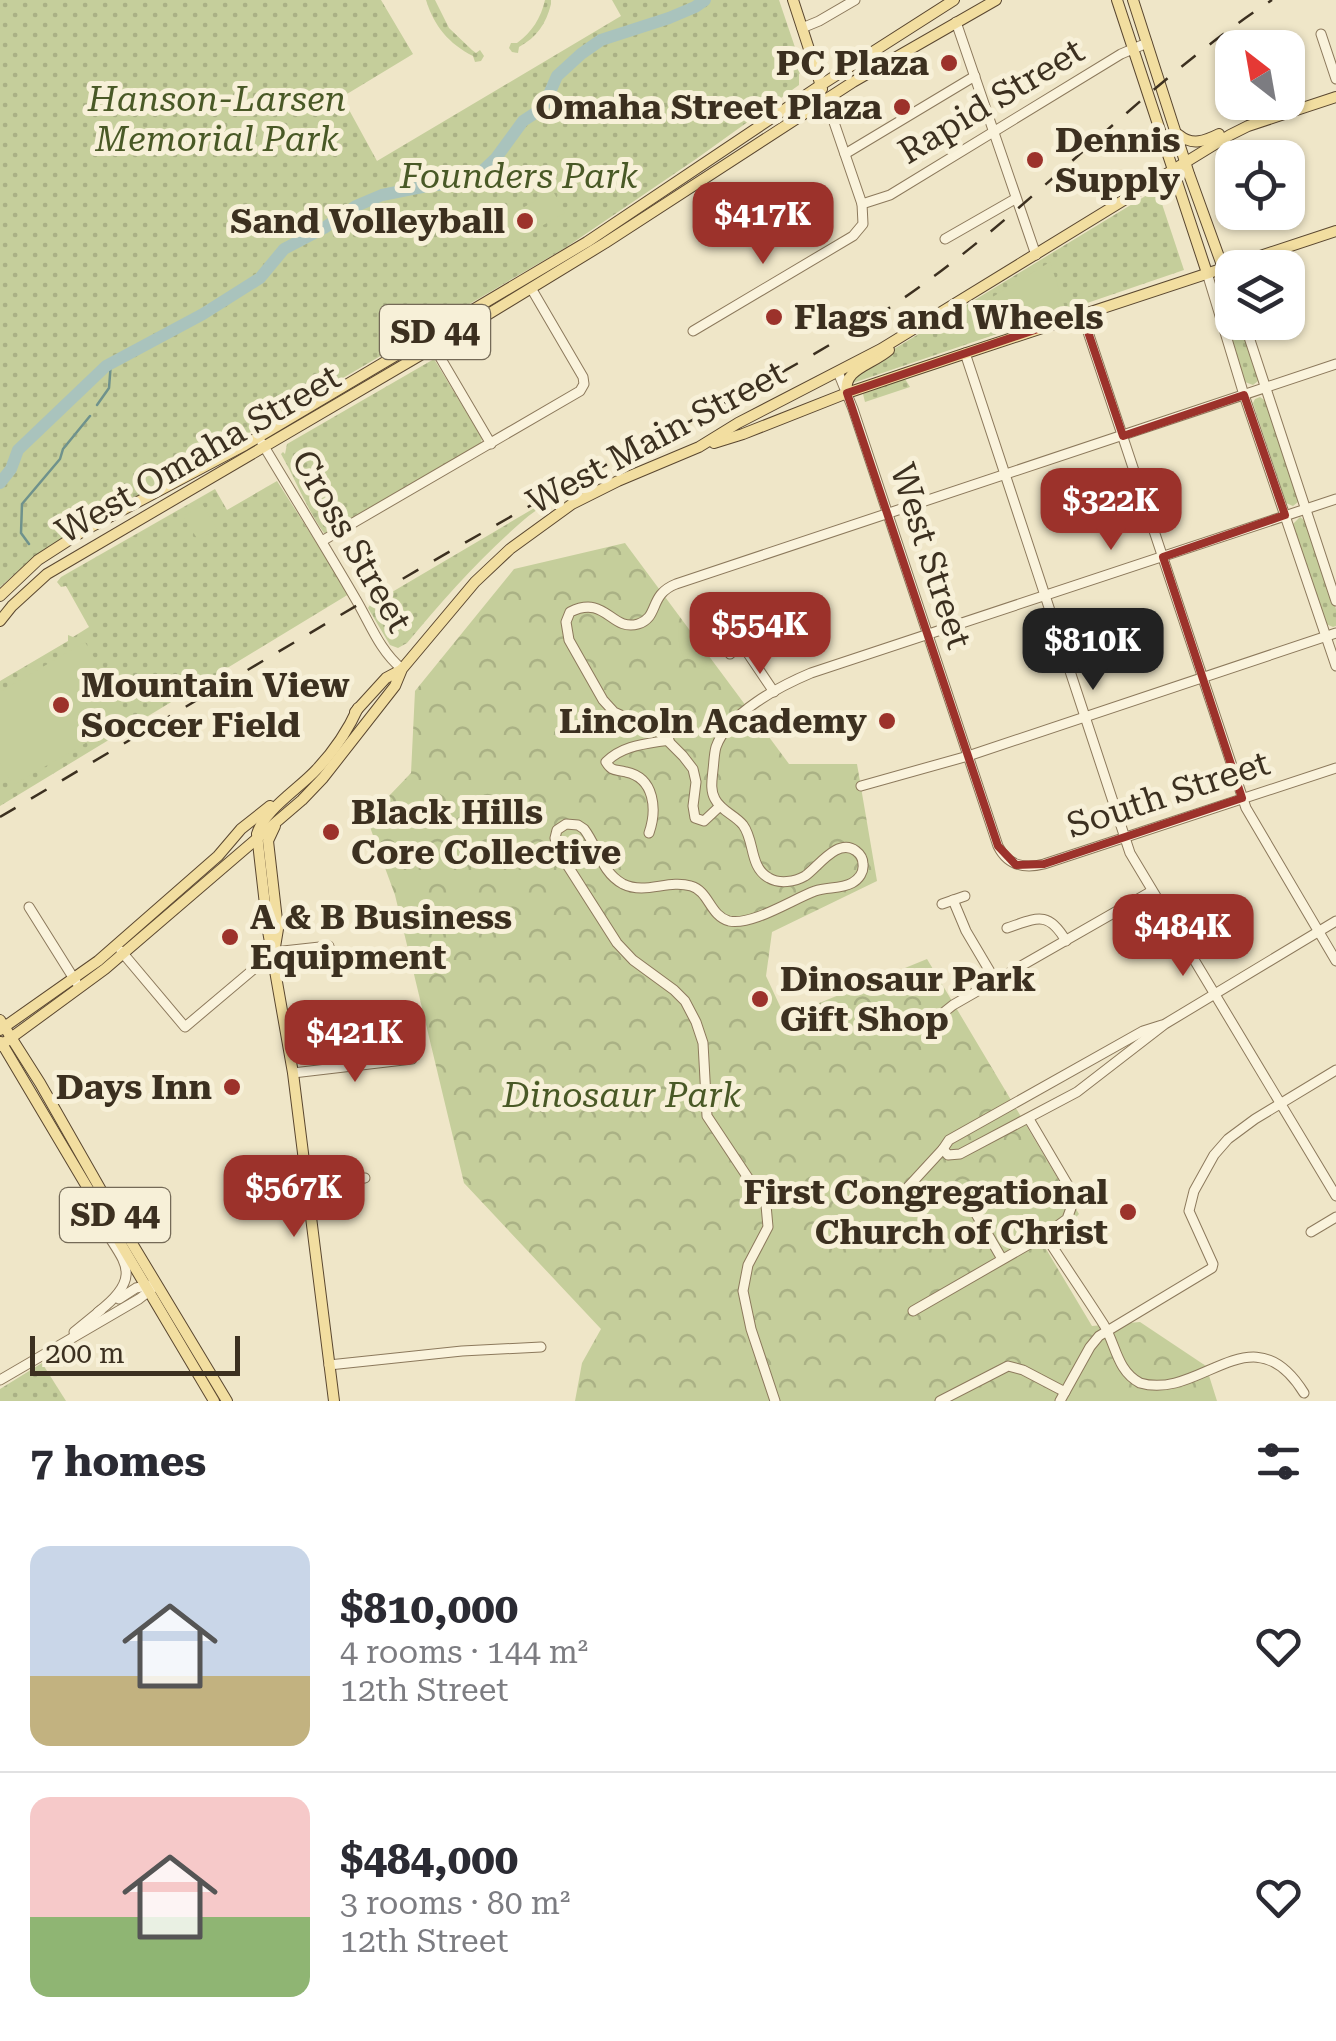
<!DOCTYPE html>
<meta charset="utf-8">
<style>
:root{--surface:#fff;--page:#f7f7f7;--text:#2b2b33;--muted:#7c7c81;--line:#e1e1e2;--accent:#9c322b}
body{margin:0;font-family:"Roboto Serif",serif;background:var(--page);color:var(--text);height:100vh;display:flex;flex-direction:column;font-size:38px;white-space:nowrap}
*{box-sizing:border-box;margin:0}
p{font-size:32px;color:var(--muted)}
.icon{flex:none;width:55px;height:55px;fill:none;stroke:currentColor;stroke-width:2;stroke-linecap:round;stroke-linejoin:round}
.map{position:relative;height:1401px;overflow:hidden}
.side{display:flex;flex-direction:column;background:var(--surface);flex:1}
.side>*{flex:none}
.needle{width:65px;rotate:329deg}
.controls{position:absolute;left:1215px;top:30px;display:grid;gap:20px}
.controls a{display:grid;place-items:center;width:90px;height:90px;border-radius:20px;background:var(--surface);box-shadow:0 2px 8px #0004;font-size:50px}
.scale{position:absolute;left:30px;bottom:25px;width:210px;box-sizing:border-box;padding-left:10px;border:5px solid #3c3020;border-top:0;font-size:28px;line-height:35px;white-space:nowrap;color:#3c3020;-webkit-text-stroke:8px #f7f0d8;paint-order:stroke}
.price{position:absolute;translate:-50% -85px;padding:0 22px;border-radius:20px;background:var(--accent);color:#fff;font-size:32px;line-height:65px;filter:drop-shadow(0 2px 5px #0008)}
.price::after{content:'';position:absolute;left:50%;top:60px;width:30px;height:22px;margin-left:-15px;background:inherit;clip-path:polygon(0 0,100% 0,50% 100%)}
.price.on{background:#222;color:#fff}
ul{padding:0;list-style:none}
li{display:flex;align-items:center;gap:30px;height:250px;padding:0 30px}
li+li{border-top:2px solid var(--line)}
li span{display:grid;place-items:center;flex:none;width:280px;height:200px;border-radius:20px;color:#555}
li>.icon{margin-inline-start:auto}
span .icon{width:120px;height:120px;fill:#fffc;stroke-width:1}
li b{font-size:42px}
h2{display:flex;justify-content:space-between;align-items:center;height:120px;padding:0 30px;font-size:42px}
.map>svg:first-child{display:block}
.grass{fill:url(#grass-dots)}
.forest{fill:url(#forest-crowns)}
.garden{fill:#c5ce9b}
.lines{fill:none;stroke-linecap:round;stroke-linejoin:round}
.stream{stroke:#6f928c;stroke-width:2.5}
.river{stroke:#a9c3bd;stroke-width:12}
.minor-casing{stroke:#8c795c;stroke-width:11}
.major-casing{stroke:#5a4730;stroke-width:12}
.minor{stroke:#faf3dc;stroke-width:9}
.major{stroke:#f2dea0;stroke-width:10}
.rail{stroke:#3c3020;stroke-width:2.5;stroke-dasharray:18 18;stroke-linecap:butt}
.marked{fill:none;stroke:#9c322b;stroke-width:8;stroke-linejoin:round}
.poi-dot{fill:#9c322b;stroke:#f7f0d8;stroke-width:4}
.labels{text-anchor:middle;stroke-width:10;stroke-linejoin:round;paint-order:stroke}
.shield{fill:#f7f0d8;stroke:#746a57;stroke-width:2.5}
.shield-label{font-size:32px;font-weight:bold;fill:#3c3020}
.poi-label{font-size:35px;font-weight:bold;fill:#3c3020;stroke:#f7f0d8;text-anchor:end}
.park-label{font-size:35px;font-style:italic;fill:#495926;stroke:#f7f0d8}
.street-label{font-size:35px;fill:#3c3020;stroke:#f7f0d8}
</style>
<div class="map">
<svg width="1336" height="1401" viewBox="0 0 1336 1401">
<defs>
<pattern id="grass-dots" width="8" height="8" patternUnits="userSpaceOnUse" patternTransform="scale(2.5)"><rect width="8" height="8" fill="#c5ce9b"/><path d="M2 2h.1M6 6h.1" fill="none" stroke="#aab185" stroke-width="1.8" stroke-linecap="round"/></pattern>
<pattern id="forest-crowns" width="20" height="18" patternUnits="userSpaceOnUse" patternTransform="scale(2.5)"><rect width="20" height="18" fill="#c5ce9b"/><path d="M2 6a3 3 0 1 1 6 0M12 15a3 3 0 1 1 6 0" fill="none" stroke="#aab185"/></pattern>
</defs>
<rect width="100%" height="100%" fill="#efe6c8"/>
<!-- grass -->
<g class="grass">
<path d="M0 0H381L413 54 342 97 377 161 621 16 612 0H779L803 71 799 74V85L696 159 565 248 49 550 19 570 0 587Z"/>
<path d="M426 0H435L449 28 472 50 476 53 480 50 484 56 481 61 475 62 473 56C449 44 434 26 426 0Z"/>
<path d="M545 0H551V4C546 24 537 37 519 47L518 53 512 52 509 48 511 43H517C532 32 541 18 545 0Z"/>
<path d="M1157 189 1184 270 850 384 848 379 883 359 894 349Z"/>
<path d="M1224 285 1232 304V322L1241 323 1259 376 1258 381 1253 385 1245 382 1222 310 1218 287Z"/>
<path d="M434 359 482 438 481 443 328 533H324C306 508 296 480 281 454L283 452 285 454 287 444Z"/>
<path d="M905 379 910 387 865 402 863 394Z"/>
<path d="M1260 397 1267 402 1299 497 1298 502 1293 506 1286 503 1253 403 1255 399Z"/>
<path d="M596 475C569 490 541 504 518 525 477 561 442 601 407 643L398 648 390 645 368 608 370 605 531 510Z"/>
<path d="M277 481 349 594 0 806V681L68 641V635L73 637 89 627 66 586 61 587 57 582 61 577 215 489 227 510Z"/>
<path d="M1300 517 1307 522 1336 609V626L1333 627 1326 624 1293 524Z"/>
<path d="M42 1363 66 1401H0V1389Z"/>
</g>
<!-- forest -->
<path class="forest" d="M625 543 789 764H857L877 881 772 932 766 976 785 1017 927 959 1079 1214 1046 1249 1092 1326 1140 1322 1206 1366 1217 1401H575L582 1363 601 1329 464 1183 395 895 367 819 411 773 415 691 514 569Z"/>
<!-- garden -->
<g class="garden">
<path d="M553 191 565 213 509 244 497 222Z"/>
<path d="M1050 262 1066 311 950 349 943 327Z"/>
<path d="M203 505 217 529 198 540 183 516Z"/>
<path d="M85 642 129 718 13 785 0 763V692Z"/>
</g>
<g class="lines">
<!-- stream -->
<g class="stream">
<path d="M97 405 109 388 111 362"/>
<path d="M29 544 21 533 22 504 60 459 63 449 90 416"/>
</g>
<!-- river -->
<path class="river" d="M0 483 11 469 18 450 106 366 203 314 260 278 284 249 324 228 356 206 382 195 427 186 463 182 479 174 496 158 523 121 543 108 557 76 581 54 601 40 669 18 695 7 705 0"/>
<!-- minor casing -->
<g class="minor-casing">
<g id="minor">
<path d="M956 22 1036 255"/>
<path d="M802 28 819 21 855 0"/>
<path d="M1321 34 1336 79"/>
<path d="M845 154 975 76"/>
<path d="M862 204 890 195 1121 54 1147 43"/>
<path d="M945 239 1015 199"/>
<path d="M1223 268 1232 289"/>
<path d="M1207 273 1244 395 1336 666"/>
<path d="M1082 314 1246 808 1336 961"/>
<path d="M1244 322 1336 601"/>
<path d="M693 331 853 236 863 224 862 204 826 99"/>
<path d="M434 347 491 444"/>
<path d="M965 353 1130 853 1336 1196"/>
<path d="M838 372 853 409 998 846C1008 866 1024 869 1044 864L1336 768"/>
<path d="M262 443C293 495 325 546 355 598 370 623 379 650 402 669"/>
<path d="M322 541 580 391 584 384 583 377 531 288"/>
<path d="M730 654 738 646 745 649 774 692"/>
<path d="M861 786 968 756 1336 633"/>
<path d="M720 806 704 821 695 818 693 806 696 782 693 769 683 756 659 732 614 712 603 700 569 640 566 622 570 612C606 594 611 632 638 624 660 617 648 595 676 584L1336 364"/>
<path d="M649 833C657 810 655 778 626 772 615 769 612 772 606 762 623 745 646 744 669 740"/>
<path d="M953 900 966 931 995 980"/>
<path d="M942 904 965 896"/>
<path d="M29 907 76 982"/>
<path d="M1007 928C1037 918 1048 910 1066 941"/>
<path d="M121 951 185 1027 274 952 329 946"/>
<path d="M933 1021 953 1005 1152 891"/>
<path d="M293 1073 412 1059"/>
<path d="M943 1149 948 1155 960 1154 1077 1092 1165 1024 1336 921"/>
<path d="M307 1183 365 1178"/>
<path d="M908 1187 943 1149 949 1140 1143 1031 1162 1025"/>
<path d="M94 1204C107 1254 157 1267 98 1312"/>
<path d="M972 1207 1002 1259"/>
<path d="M1311 1232 1336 1217"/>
<path d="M1045 1235C1064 1265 1085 1295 1104 1325 1116 1345 1117 1371 1140 1383 1201 1401 1252 1309 1304 1393"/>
<path d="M119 1299 136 1288 150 1285"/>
<path d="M913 1311 1045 1235 1067 1219 1071 1208 1072 1192 1029 1119"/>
<path d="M74 1332 101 1310"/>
<path d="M329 1365 462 1351 541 1347"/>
<path d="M0 1380 139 1299 152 1289"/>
<path d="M775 1401 751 1329 743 1291 748 1265 768 1227 766 1205 707 1116 703 1043 696 1022 685 1001 674 990 633 960 617 943 557 849 555 838 557 830 566 824 578 825 584 829C598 847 601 872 623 884 646 895 668 879 691 886 709 891 710 916 729 921 752 926 793 899 815 891 827 887 841 889 852 883 859 879 864 872 863 864 863 859 860 854 856 851 838 837 818 867 805 876 795 882 779 884 769 878 749 867 755 841 743 825 735 815 721 811 715 799 710 790 712 780 713 770 714 762 714 754 716 747 728 713 780 686 811 673L1336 499"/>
<path d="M940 1401 1008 1366 1023 1370 1065 1392"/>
<path d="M1060 1401 1090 1347 1099 1336 1212 1268 1213 1264 1189 1211 1194 1191 1214 1155 1228 1139 1255 1119 1336 1070"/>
</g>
</g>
<!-- major casing -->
<g class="major-casing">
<g id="major">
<path d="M793 0 822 89"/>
<path d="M1117 0 1207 273"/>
<path d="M1133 0 1189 174 1223 268"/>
<path d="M1179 135C1192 146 1205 141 1219 134"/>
<path d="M847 393C842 369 872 365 889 350"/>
<path d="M714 443 743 434 847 393 909 372 1336 231"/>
<path d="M0 596 38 560 83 531 245 445 587 242 821 85 954 0"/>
<path d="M0 621 12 606 47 574 441 343 605 243 853 82 996 0"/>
<path d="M355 712 386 678 401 670"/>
<path d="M275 826 268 841 278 929 275 947"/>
<path d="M0 1020 40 1083 118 1220 227 1401"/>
<path d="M0 1030 98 961 218 856 241 829 270 806"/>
<path d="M1 1042 214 1401"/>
<path d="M0 1046 105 969 302 800 323 778 395 686 402 669 475 582 510 549 572 504 618 481 699 447 738 423 881 349 1230 135 1248 126 1336 97"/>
<path d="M334 1401 293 1073 268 931 257 834C264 810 300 788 317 769 334 751 348 730 358 708"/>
</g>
</g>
<!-- minor -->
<use href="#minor" class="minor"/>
<!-- major -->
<use href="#major" class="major"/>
<!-- rail -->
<path class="rail" d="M0 817C173 715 344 611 519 512 643 442 774 384 892 306 1028 215 1136 89 1272 0"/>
</g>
<!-- marked area -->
<path class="marked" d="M1082 314 1123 436 1244 395 1285 515 1163 557 1242 798 1044 864 1016 865 998 846 847 393Z"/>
<!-- markers -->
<g class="poi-dot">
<circle cx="949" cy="63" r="10"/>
<circle cx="902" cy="107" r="10"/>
<circle cx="1035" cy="160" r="10"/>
<circle cx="525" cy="221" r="10"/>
<circle cx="774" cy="317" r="10"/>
<circle cx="61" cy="705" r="10"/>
<circle cx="887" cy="721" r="10"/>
<circle cx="331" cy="832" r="10"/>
<circle cx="230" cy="937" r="10"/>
<circle cx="760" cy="999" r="10"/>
<circle cx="232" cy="1087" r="10"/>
<circle cx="1128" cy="1212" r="10"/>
</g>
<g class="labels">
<!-- shield labels -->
<g class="shield">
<rect x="380" y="305" width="110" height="54" rx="8"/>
<rect x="60" y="1188" width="110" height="54" rx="8"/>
</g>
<g class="shield-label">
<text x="435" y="343">SD 44</text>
<text x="115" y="1226">SD 44</text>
</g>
<!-- poi labels -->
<g class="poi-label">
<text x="929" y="75">PC Plaza</text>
<text x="882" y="119">Omaha Street Plaza</text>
<text x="1055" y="152" text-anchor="start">Dennis<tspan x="1055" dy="40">Supply</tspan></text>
<text x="505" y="233">Sand Volleyball</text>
<text x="794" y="329" text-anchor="start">Flags and Wheels</text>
<text x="81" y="697" text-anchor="start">Mountain View<tspan x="81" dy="40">Soccer Field</tspan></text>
<text x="867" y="733">Lincoln Academy</text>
<text x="351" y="824" text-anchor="start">Black Hills<tspan x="351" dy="40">Core Collective</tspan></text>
<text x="250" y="929" text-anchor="start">A &amp; B Business<tspan x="250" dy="40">Equipment</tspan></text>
<text x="780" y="991" text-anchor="start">Dinosaur Park<tspan x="780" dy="40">Gift Shop</tspan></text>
<text x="212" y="1099">Days Inn</text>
<text x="1108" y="1204">First Congregational<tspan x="1108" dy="40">Church of Christ</tspan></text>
</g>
<!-- park labels -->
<g class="park-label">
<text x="217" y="111">Hanson-Larsen<tspan x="217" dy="40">Memorial Park</tspan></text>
<text x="519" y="188">Founders Park</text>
<text x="622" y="1107">Dinosaur Park</text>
</g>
<!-- street labels -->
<g class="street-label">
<text transform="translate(991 101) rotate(-31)" y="12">Rapid Street</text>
<text transform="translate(656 437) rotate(-28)" y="12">West Main Street</text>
<text transform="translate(198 454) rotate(-30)" y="12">West Omaha Street</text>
<text transform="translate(352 541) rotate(60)" y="12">Cross Street</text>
<text transform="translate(931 556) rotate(72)" y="12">West Street</text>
<text transform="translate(1168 794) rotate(-18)" y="12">South Street</text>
</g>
</g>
</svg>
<div class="controls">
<a><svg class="needle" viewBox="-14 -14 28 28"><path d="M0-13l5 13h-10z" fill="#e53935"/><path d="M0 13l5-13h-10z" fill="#7c7c81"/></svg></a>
<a><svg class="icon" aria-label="locate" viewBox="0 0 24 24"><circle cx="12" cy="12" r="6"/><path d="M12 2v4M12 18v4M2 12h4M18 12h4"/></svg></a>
<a><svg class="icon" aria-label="layers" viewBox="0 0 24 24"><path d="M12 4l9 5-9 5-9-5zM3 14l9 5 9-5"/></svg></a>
</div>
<div class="scale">200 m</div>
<b class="price" style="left:763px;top:267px">$417K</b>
<b class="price" style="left:1111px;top:553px">$322K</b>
<b class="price" style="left:760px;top:677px">$554K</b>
<b class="price on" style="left:1093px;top:693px">$810K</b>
<b class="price" style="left:1183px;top:979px">$484K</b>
<b class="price" style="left:355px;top:1085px">$421K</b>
<b class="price" style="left:294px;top:1240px">$567K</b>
</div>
<section class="side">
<h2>7 homes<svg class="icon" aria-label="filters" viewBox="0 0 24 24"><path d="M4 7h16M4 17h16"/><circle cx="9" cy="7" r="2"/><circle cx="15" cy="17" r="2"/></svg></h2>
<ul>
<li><span style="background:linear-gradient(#c9d6e8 65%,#c2b280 0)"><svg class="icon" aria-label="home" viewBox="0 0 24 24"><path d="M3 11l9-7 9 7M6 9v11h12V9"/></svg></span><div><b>$810,000</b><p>4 rooms · 144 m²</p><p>12th Street</p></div><svg class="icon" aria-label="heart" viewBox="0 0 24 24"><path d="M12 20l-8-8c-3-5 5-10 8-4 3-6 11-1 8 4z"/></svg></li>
<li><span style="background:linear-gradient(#f6c9c9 60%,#8fb573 0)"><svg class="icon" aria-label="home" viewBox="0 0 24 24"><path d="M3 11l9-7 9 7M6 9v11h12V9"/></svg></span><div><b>$484,000</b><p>3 rooms · 80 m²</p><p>12th Street</p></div><svg class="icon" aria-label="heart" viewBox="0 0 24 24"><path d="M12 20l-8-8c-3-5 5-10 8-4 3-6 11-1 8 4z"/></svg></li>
</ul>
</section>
